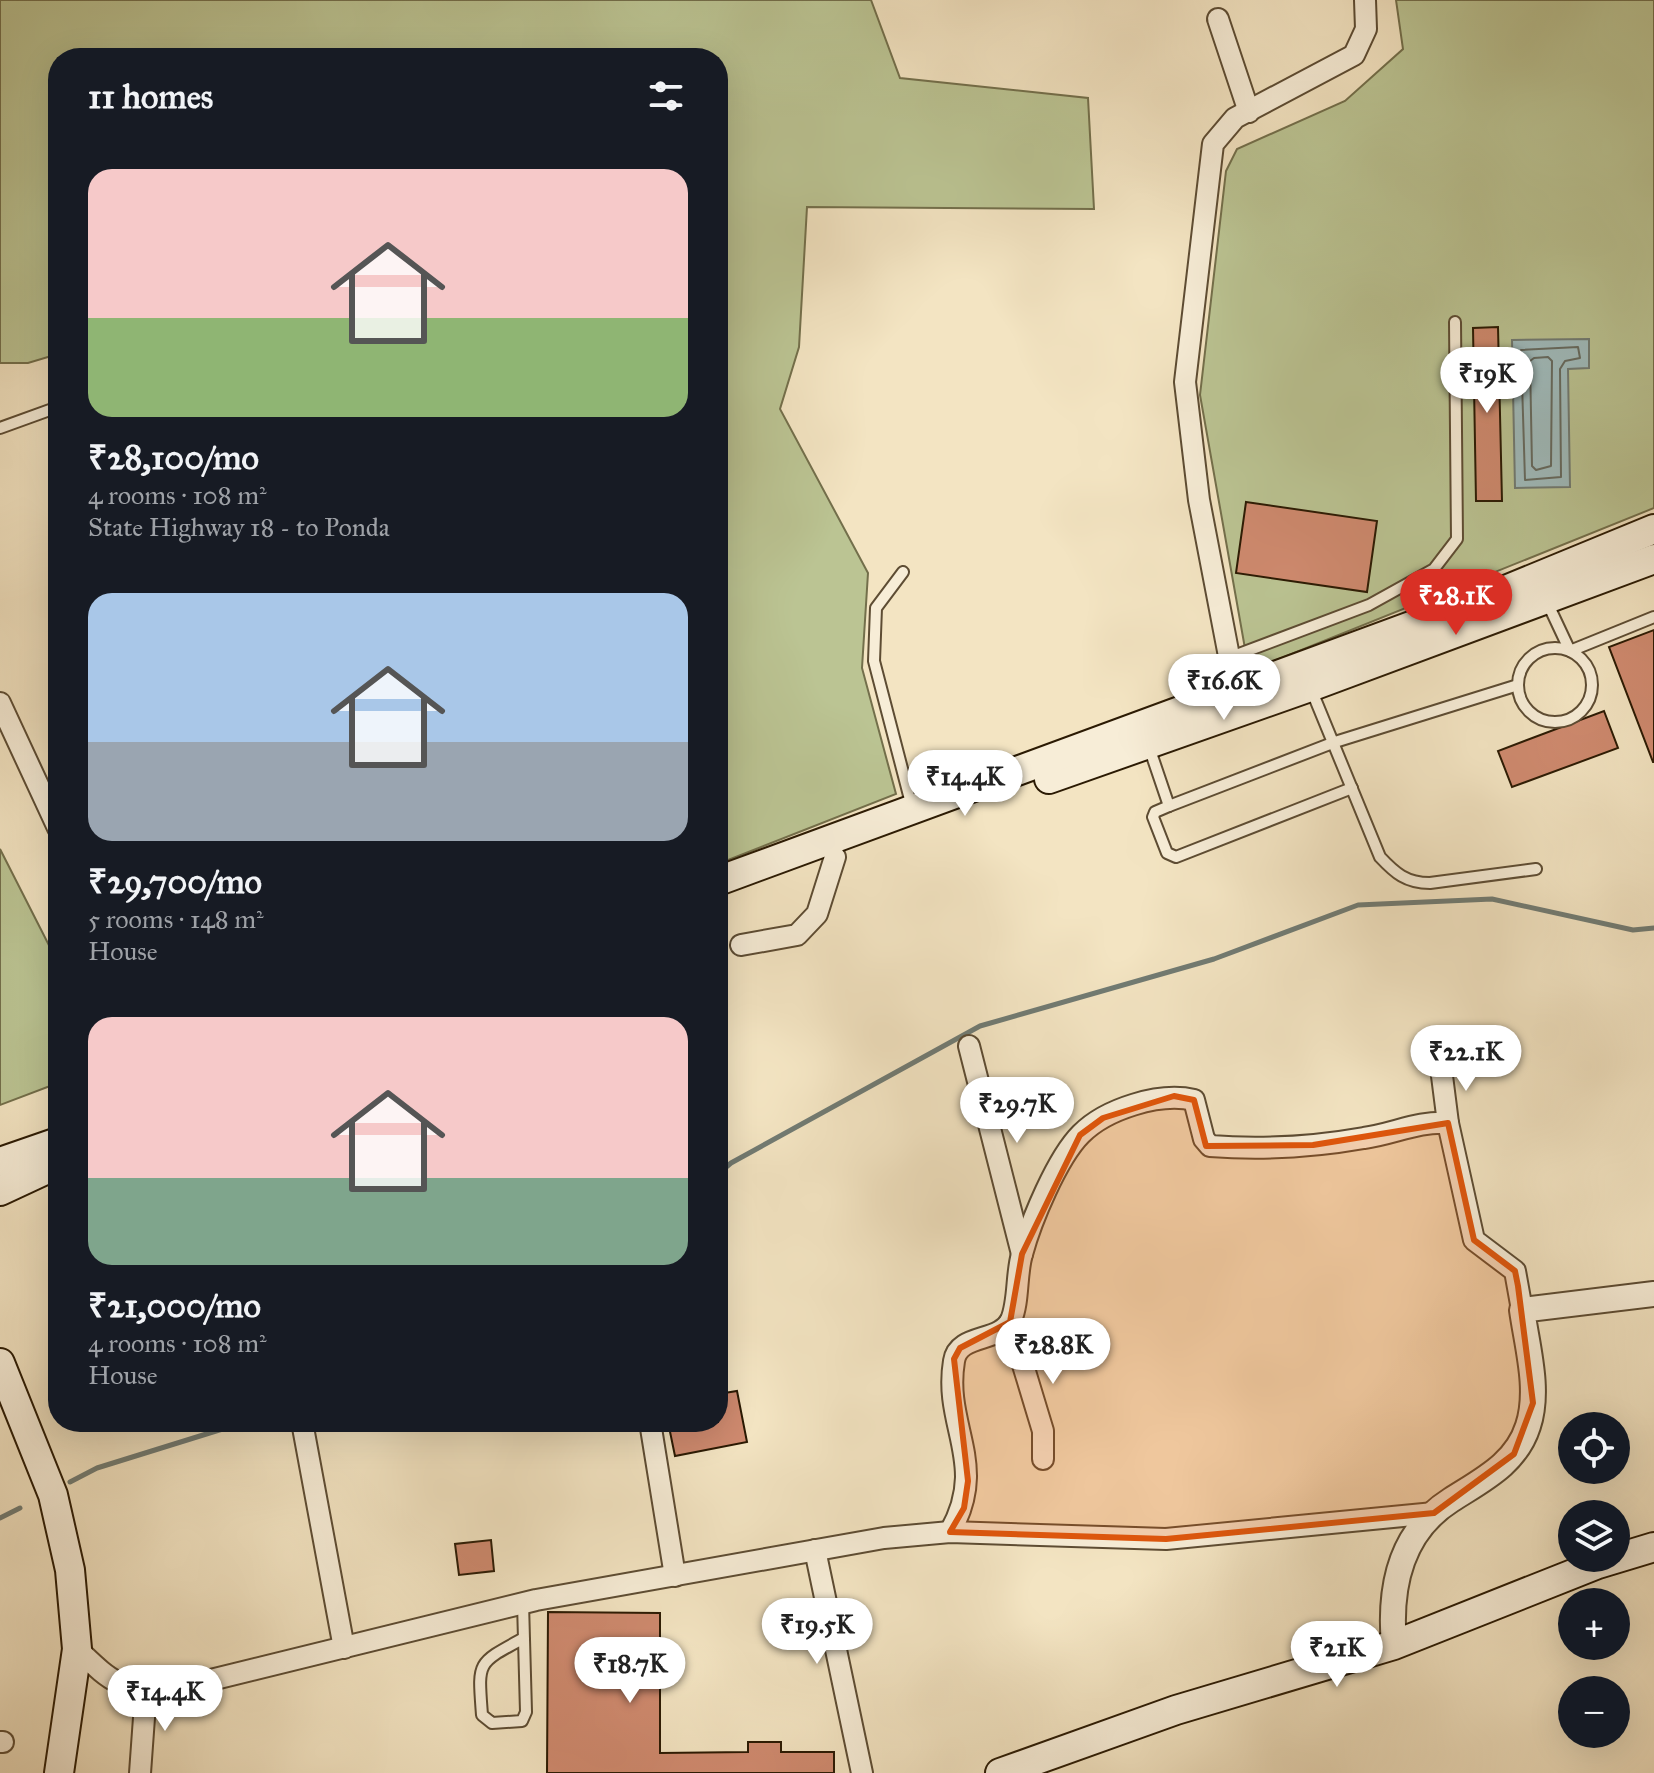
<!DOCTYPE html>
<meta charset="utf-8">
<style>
:root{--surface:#171b24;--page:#242831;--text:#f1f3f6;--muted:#9ea1a6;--accent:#d93025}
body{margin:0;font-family:"IM FELL Great Primer",serif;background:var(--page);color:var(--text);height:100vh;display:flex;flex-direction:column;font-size:30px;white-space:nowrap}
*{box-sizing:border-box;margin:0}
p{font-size:26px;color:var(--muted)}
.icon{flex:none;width:44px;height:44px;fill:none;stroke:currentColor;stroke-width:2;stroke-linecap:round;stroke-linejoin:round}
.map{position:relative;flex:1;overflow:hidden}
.sheet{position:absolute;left:48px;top:48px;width:680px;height:1384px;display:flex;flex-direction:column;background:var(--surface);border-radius:32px;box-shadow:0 8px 32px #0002}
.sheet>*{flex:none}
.tools{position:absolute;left:1558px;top:1412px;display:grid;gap:16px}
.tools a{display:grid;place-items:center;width:72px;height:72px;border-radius:50%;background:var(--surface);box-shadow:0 8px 32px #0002;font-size:40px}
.price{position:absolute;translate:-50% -68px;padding:0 18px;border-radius:28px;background:#fff;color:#222;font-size:26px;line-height:52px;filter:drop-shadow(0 2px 4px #0008)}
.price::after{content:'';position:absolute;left:50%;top:48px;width:24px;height:18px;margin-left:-12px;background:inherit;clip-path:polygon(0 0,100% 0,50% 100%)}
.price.on{background:var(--accent);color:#fff}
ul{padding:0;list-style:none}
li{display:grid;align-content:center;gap:16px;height:424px;padding:0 40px}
li span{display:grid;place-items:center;height:248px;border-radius:24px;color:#555}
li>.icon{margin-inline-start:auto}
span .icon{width:144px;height:144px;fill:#fffc;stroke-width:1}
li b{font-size:34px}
h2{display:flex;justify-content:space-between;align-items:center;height:96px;padding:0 40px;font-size:34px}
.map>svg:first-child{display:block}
.green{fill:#bbc493;stroke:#736f4b;stroke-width:2}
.water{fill:#a0bcbd;stroke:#717b73;stroke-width:2}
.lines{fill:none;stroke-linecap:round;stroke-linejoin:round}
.shore{stroke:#666b60;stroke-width:2}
.stream{stroke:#717b73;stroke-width:5}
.building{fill:#cf8a6f;stroke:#2b1a03;stroke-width:2}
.service-casing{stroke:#5d4c33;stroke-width:14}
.minor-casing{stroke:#5d4c33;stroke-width:24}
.tertiary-casing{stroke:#5d4c33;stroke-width:28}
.secondary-casing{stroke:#2b1a03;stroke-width:32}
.service{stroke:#f7edd7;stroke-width:10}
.minor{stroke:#f7edd7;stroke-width:20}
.tertiary{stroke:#f7edd7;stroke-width:24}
.secondary{stroke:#f7edd7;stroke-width:28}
.marked{fill:#df560c;fill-opacity:0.2;stroke:#df560c;stroke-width:6;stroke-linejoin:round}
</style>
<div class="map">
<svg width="1654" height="1773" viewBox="0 0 1654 1773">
<rect width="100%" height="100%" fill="#f3e4c2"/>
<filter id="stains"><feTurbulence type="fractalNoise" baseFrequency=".0025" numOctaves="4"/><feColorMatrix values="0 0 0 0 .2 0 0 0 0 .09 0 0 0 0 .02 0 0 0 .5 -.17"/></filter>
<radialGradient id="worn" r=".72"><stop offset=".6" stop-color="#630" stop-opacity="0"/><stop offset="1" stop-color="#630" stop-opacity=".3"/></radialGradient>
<!-- green -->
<g class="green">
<path d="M0 0H871L900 78 1088 98 1094 209 807 207 799 347 780 409 868 573 862 668 896 794 718 864V58H58V354L28 363H0Z"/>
<path d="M1396 0H1654V508L1249 671 1200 395 1226 171 1237 149 1345 101 1403 49Z"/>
<path d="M0 849 58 963V1083L0 1105Z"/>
</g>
<!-- water -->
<path class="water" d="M1589 339V368L1568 369 1570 487 1515 488 1512 340Z"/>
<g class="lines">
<!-- shore -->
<g class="shore">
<path d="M1578 347 1580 358 1565 361 1560 369 1561 477 1525 480 1521 350Z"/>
<path d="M1548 357 1552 361 1551 466 1536 470 1532 466 1530 361 1534 358Z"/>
</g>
<!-- stream -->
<g class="stream">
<path d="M718 1174 731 1163 980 1026 1214 959 1358 905 1492 899 1633 930 1654 928"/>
<path d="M70 1482 97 1468 245 1422"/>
<path d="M0 1518 20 1508"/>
</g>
</g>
<!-- building -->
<g class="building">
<path d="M1498 327 1502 501H1476L1473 328Z"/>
<path d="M1246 502 1377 521 1367 592 1236 573Z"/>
<path d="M1654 630V762H1653L1609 647Z"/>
<path d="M1604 711 1618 748 1512 787 1498 751Z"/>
<path d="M737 1391 747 1442 675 1456 668 1422H718V1394Z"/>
<path d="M491 1540 494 1571 459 1575 455 1544Z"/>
<path d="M548 1612 660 1613V1753L748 1752V1742H781V1752H834V1773H547Z"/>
</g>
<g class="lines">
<!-- service casing -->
<g class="service-casing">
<g id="service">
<path d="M0 428 58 407"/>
<path d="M903 572 876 608 874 661 912 807"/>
<path d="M1547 602 1570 651 1654 617"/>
<circle cx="1555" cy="685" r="37"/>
<path d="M1231 657 1369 605 1434 569 1457 539 1455 322"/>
<path d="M1311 689 1380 857C1395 873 1406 883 1430 883L1536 869"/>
<path d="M1149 747 1169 806"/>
<path d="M1352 788 1176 857 1167 853 1153 817 1155 812 1169 806 1335 742 1518 685"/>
<path d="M523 1603 526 1712 522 1721 492 1723 482 1715C478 1661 476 1664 524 1638"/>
</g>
</g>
<!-- minor casing -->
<g class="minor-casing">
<g id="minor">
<path d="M1218 19 1249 112"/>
<path d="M0 703 58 828"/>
<path d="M1238 703 1199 500 1185 382 1213 144 1235 118 1354 55 1366 29 1365 0"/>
<path d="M741 945 797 935 817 914 835 857"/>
<path d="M969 1046 1022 1254"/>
<path d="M1441 1068 1448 1123"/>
<path d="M1010 1322 1043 1431V1459"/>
<path d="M302 1422 344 1648"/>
<path d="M650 1422 675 1576"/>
<path d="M950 1532C989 1463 943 1427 954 1361 958 1333 1000 1343 1011 1320 1019 1302 1016 1274 1022 1254 1031 1221 1057 1158 1081 1134 1106 1109 1159 1092 1194 1100L1204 1139 1210 1146C1261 1150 1313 1147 1364 1138 1394 1134 1417 1121 1448 1123L1474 1240 1515 1271 1522 1310"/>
<path d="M815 1550 862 1773"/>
<path d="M77 1649C112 1682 116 1688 166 1691L536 1600 884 1538 950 1532 1166 1539 1434 1513"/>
<path d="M0 1742H3"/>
<path d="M140 1773 146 1690"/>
</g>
</g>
<!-- tertiary casing -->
<g class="tertiary-casing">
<path id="tertiary" d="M1394 1645C1389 1589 1399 1533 1451 1500 1482 1480 1516 1464 1528 1426 1540 1390 1527 1346 1522 1310L1654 1294"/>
</g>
<!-- secondary casing -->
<g class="secondary-casing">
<g id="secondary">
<path d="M1049 779 1310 687 1654 559"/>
<path d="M718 881 1479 601 1654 529"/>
<path d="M0 1162 58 1142"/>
<path d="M0 1191 58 1164"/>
<path d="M0 1363 53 1495 70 1570 77 1649 59 1773"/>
<path d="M1000 1773 1176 1710 1394 1645 1598 1564 1654 1547"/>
</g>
</g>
<!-- service -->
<use href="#service" class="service"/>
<!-- minor -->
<use href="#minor" class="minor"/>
<!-- tertiary -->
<use href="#tertiary" class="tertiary"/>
<!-- secondary -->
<use href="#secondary" class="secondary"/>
</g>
<!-- marked area -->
<path class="marked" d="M1174 1096 1194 1100 1206 1146 1313 1145 1448 1123 1474 1240 1515 1271 1518 1286 1533 1403 1514 1454 1434 1513 1166 1539 950 1532 964 1508 968 1481 954 1359 960 1348 1010 1322 1022 1254 1080 1135 1103 1118Z"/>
<rect width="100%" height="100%" filter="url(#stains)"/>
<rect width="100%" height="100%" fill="url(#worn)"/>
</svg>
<div class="tools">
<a><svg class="icon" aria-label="locate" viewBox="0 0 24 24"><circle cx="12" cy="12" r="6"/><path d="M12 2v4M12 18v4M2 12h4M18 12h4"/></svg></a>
<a><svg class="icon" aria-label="layers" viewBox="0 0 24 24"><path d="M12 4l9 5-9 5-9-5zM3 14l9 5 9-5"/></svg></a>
<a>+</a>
<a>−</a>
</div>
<b class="price" style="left:1487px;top:415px">₹19K</b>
<b class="price on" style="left:1456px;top:637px">₹28.1K</b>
<b class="price" style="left:1224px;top:722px">₹16.6K</b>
<b class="price" style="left:965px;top:818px">₹14.4K</b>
<b class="price" style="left:1466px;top:1093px">₹22.1K</b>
<b class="price" style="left:1017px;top:1145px">₹29.7K</b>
<b class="price" style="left:1053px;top:1386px">₹28.8K</b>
<b class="price" style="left:817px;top:1666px">₹19.5K</b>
<b class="price" style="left:1337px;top:1689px">₹21K</b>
<b class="price" style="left:630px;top:1705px">₹18.7K</b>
<b class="price" style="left:165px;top:1733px">₹14.4K</b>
<section class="sheet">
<h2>11 homes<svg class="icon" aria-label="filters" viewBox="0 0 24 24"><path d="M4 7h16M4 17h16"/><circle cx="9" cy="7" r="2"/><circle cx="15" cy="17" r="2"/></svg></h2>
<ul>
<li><span style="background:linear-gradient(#f6c9c9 60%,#8fb573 0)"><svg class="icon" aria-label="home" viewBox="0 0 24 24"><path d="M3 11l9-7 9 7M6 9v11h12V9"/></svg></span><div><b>₹28,100/mo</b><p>4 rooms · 108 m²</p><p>State Highway 18 - to Ponda</p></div></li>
<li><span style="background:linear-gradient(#a9c7e8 60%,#9aa5b1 0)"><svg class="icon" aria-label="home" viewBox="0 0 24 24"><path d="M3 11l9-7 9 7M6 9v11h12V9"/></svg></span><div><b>₹29,700/mo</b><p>5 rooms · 148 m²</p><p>House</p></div></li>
<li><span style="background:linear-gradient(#f6c9c9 65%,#7fa58c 0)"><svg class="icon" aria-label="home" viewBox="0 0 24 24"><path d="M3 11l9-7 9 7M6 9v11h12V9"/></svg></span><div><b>₹21,000/mo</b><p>4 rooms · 108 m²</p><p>House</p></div></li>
</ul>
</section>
</div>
